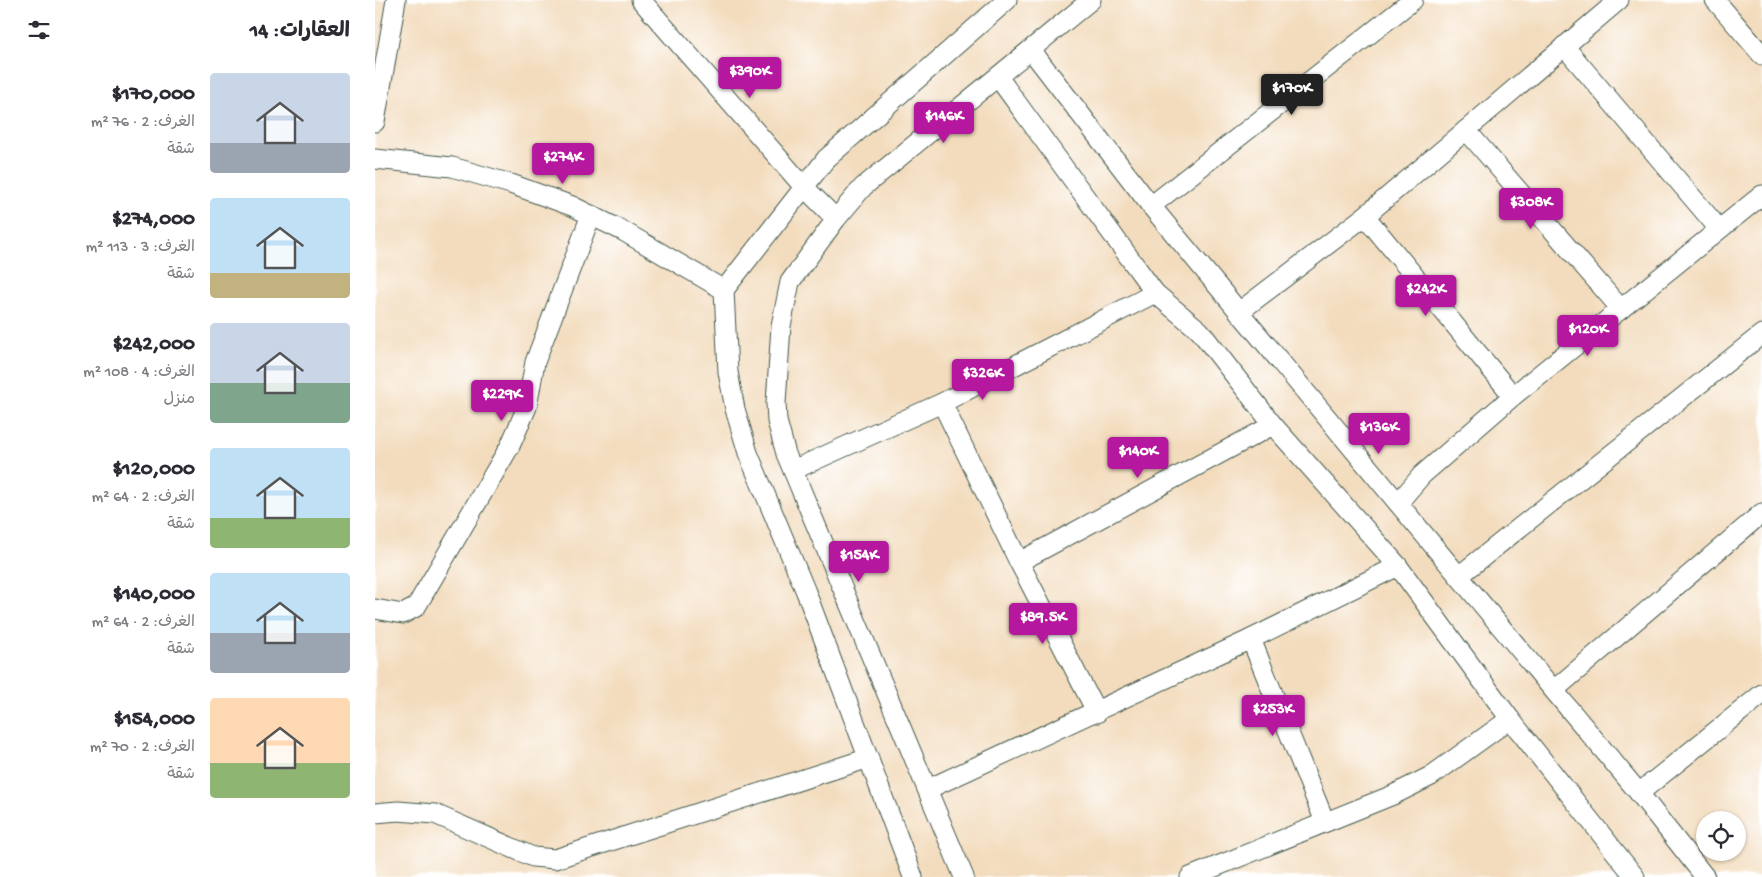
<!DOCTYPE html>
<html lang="ar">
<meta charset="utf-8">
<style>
:root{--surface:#fff;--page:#f2f2f3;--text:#2b2b33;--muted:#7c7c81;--accent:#b5179e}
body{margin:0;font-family:"Gochi Hand","Playpen Sans Arabic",sans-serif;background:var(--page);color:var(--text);direction:rtl;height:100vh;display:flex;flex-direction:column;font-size:19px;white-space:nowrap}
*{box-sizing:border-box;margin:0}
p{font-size:16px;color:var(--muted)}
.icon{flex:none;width:28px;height:28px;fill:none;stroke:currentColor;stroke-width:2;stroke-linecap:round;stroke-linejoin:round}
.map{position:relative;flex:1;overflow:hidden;direction:ltr}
.sheet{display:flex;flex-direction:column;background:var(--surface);width:375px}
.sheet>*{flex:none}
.buttons{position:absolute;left:1321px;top:811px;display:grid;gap:10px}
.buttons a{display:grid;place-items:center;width:50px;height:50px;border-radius:50%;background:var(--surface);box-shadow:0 1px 4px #0004;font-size:25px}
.price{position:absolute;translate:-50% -42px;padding:0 11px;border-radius:5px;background:var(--accent);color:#fff;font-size:16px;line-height:32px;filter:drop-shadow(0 1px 2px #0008)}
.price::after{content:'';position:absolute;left:50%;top:30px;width:15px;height:11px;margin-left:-8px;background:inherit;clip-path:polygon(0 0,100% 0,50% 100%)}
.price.selected{background:#222;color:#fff}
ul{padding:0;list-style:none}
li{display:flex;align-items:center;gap:15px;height:125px;padding:0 25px}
li span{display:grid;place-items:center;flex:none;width:140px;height:100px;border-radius:5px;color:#555}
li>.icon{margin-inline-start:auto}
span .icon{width:60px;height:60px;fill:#fffc;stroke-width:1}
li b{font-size:21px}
h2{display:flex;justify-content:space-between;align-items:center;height:60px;padding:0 25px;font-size:21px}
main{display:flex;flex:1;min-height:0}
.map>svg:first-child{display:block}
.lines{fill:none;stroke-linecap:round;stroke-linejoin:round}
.street-casing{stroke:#3f5549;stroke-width:21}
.street{stroke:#fff;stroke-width:19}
</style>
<main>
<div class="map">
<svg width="1387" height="877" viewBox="0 0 1387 877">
<rect width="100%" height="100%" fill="#fff"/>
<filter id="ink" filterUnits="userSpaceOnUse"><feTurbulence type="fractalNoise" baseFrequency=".02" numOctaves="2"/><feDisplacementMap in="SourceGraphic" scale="10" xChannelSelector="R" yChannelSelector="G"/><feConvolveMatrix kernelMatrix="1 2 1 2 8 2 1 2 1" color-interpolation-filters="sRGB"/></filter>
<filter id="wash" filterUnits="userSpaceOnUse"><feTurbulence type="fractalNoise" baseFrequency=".0096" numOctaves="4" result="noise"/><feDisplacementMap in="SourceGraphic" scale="20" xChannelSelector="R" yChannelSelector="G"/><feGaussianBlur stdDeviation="1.12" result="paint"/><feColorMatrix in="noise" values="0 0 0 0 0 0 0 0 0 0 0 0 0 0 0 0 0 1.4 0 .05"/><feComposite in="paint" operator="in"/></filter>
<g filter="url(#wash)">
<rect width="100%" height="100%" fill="#f3dcbd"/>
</g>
<g filter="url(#ink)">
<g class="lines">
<!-- street casing -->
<g class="street-casing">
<g id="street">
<path d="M266 0 429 187 461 219"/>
<path d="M1340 0 1387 55"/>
<path d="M1189 46 1344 229"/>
<path d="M656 50 776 206 1264 793 1330 877"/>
<path d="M623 77 780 293 825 331 898 425 1023 566 1135 719 1260 877"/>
<path d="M0 122 21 0"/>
<path d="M1091 130 1246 309"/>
<path d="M0 159 77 167 136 184 197 206 248 231 349 290"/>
<path d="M776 206 1038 0"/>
<path d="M990 216 1138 396"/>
<path d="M864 312 990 216 1244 0"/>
<path d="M567 403 644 562 722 713"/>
<path d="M418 470 567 403 780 293"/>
<path d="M1023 503 1047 475 1138 396 1387 195"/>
<path d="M644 562 898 425"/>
<path d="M1084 576 1387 334"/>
<path d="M0 609 28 614 41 607 135 446 152 407 160 362 216 215"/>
<path d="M876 639 950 822"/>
<path d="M1179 690 1387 513"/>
<path d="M553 789 876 639 1023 566"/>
<path d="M1264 793 1387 694"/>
<path d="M0 813 23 811 60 814 158 857 180 859 494 758"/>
<path d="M538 877 431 592 373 453 360 409 353 372 349 290 451 159 632 0"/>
<path d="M589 877 411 454 402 421 401 403 406 326 415 282 461 219 488 187 716 0"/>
<path d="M815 877 1018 795 1056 776 1135 719"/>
</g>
</g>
<!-- street -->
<use href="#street" class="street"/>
</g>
</g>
</svg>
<div class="buttons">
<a><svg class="icon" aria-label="locate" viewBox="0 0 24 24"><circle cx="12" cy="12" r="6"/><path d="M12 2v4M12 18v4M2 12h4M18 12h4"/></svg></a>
</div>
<b class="price" style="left:375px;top:99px">$390K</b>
<b class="price selected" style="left:917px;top:116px">$170K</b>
<b class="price" style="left:569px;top:144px">$146K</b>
<b class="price" style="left:188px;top:185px">$274K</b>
<b class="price" style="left:1156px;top:230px">$308K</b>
<b class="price" style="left:1051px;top:317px">$242K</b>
<b class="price" style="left:1213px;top:357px">$120K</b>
<b class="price" style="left:608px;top:401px">$326K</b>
<b class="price" style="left:127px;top:422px">$229K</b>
<b class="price" style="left:1004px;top:455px">$136K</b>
<b class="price" style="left:763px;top:479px">$140K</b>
<b class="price" style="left:484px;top:583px">$154K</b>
<b class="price" style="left:668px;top:645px">$89.5K</b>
<b class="price" style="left:898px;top:737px">$253K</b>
</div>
<section class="sheet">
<h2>العقارات: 14<svg class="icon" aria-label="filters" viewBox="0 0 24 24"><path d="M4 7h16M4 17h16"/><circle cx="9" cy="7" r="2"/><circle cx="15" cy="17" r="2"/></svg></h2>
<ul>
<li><span style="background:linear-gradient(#c9d6e8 70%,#9aa5b1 0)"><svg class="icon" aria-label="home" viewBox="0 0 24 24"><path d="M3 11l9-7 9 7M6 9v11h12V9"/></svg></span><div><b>$170,000</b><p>الغرف: 2 · 76 m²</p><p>شقة</p></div></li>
<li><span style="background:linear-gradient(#bfe0f5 75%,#c2b280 0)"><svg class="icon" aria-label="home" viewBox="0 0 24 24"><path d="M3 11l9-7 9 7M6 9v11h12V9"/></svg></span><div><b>$274,000</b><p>الغرف: 3 · 113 m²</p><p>شقة</p></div></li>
<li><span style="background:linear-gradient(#c9d6e8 60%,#7fa58c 0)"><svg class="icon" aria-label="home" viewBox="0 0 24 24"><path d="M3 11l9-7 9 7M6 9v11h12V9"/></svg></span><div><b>$242,000</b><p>الغرف: 4 · 108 m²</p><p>منزل</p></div></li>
<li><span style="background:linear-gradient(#bfe0f5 70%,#8fb573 0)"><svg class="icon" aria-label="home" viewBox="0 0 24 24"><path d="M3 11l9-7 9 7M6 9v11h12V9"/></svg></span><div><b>$120,000</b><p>الغرف: 2 · 64 m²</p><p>شقة</p></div></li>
<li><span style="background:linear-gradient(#bfe0f5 60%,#9aa5b1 0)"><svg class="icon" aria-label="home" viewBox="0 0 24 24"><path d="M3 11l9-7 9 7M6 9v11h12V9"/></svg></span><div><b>$140,000</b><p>الغرف: 2 · 64 m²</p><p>شقة</p></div></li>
<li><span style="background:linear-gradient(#ffd9b3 65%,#8fb573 0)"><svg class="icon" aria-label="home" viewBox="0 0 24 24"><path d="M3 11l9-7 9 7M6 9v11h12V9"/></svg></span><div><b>$154,000</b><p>الغرف: 2 · 70 m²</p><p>شقة</p></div></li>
</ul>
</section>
</main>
